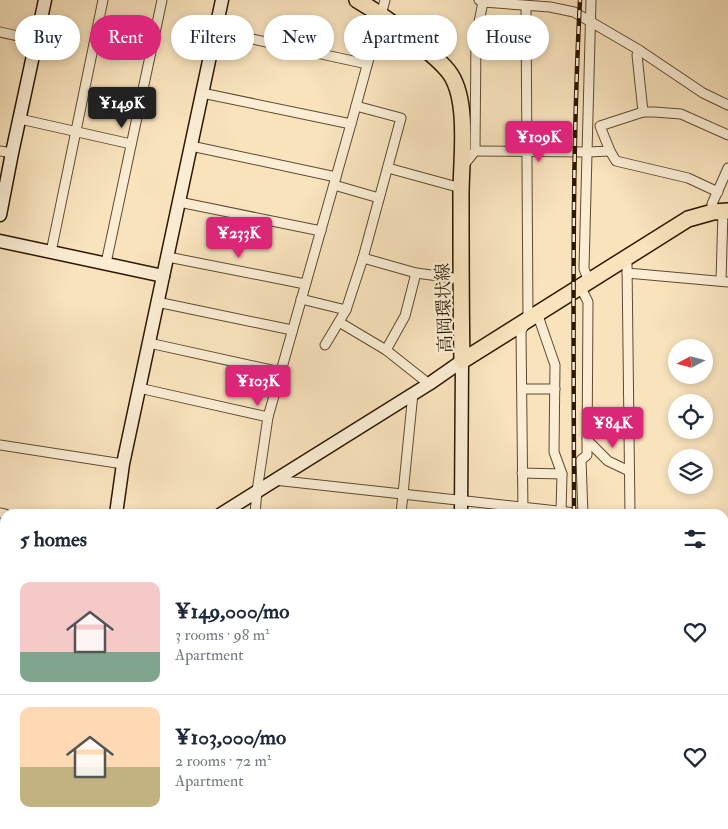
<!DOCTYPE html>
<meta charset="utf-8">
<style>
:root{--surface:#fff;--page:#f6f6f7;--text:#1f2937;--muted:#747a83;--line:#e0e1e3;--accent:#db2777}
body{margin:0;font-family:"IM FELL Double Pica","Noto Serif JP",serif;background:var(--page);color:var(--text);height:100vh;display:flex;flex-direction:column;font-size:19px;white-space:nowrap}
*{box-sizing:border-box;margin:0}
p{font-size:16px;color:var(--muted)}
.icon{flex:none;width:28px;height:28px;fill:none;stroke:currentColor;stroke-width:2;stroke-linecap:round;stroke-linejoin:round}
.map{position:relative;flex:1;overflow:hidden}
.sheet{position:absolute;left:0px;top:509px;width:729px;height:321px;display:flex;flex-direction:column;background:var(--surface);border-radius:15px 15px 0 0;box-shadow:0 2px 8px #0003}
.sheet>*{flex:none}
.guide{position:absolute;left:15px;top:15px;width:699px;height:45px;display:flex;gap:10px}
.needle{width:32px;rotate:263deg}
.buttons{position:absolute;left:668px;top:339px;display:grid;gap:10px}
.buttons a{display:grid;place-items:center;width:45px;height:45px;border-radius:50%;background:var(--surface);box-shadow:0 2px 8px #0003;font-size:25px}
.price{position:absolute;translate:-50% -42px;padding:0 11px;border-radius:5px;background:var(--accent);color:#fff;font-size:16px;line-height:32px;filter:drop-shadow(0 1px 2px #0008)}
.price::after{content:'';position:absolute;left:50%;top:30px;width:15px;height:11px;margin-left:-8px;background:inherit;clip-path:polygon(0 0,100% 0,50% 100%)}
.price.active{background:#222;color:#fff}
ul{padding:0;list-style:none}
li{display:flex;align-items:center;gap:15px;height:125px;padding:0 20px}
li+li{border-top:1px solid var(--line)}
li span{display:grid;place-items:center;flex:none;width:140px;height:100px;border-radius:10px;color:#555}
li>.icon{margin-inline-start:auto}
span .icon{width:60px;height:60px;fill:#fffc;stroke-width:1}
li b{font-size:21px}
h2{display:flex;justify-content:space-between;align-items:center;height:60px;padding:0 20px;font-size:21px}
.tag{padding:0 18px;border-radius:22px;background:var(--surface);box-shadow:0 2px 8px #0003;font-size:18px;line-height:45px}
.tag.active{background:var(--accent);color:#fff}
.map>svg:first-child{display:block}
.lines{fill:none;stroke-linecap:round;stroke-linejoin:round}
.stream{stroke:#737971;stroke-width:2.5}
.street-casing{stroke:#5f4a2f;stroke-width:11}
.secondary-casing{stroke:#2c1700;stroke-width:15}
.primary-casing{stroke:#2c1700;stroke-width:18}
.street{stroke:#faedd4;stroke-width:9}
.secondary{stroke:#faedd4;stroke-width:12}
.primary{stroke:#f8e3bd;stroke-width:15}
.rail-casing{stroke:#2c1700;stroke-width:4.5}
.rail{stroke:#faedd4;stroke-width:2.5;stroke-dasharray:8;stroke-linecap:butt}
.labels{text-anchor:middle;stroke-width:4.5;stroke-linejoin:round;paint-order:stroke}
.street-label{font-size:18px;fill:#2c1700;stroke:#faedd4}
</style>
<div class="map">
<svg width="728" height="829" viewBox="0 0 728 829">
<rect width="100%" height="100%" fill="#f8e3bd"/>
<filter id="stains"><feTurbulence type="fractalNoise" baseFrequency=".004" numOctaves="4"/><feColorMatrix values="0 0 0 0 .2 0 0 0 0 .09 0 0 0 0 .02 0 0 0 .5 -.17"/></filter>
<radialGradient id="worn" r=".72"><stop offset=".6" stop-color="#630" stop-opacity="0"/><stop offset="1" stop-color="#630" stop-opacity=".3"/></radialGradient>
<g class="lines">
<!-- stream -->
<g class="stream">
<path d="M0 577H5"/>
<path d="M724 655H728"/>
</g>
<!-- street casing -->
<g class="street-casing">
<g id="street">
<path d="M479 0 483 2 550 7 574 12 639 50 703 93 728 105"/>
<path d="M216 31 367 64"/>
<path d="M0 32 36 40"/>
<path d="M202 93 351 124"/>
<path d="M643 112H654L681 114 728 135"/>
<path d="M20 119 131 144"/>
<path d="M191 146 336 177"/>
<path d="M0 151 12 153"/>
<path d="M475 151 587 152 610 151 600 126 643 112 637 55 639 50"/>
<path d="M610 151 616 161 688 178 718 192"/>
<path d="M463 166 475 151 476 37 483 2"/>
<path d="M388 168 461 188"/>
<path d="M334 185 379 198"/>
<path d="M179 202 321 231"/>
<path d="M713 212 712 204 728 168"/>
<path d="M51 252 103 0"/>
<path d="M168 257 305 284"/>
<path d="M363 258 416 273 461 279"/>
<path d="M624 259 627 264 630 514"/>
<path d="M106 263 162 0"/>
<path d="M627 273 728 282"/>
<path d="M589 281 584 269 591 0"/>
<path d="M721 281 723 211"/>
<path d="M580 286 588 302 587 455 581 460 583 514"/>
<path d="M301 299 346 310"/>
<path d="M157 302 292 330"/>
<path d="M537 313 555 365 554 452 562 474 561 511"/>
<path d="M339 322 386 350 429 384"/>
<path d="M149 343 281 372"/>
<path d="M325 345 346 310 363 258 401 118 356 106"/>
<path d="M386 350 405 316 416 273"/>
<path d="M139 388 268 417"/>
<path d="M522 389H555"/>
<path d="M587 440 608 461 629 471"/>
<path d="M0 445 123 464"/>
<path d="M522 473 562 474"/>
<path d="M274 480 585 514"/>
<path d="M0 513 5 514"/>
<path d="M255 514 257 491 268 417 351 124 385 0"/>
<path d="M401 514 413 393"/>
<path d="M523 514 521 331 528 319 526 6"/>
<path d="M724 531 728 532"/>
<path d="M0 581 5 582"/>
<path d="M724 660H728"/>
<path d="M0 684 5 683"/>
<path d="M0 770H5"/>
<path d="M303 825V829"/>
<path d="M524 825V829"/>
<path d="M632 825V829"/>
<path d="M199 829 201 825"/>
</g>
</g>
<!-- secondary casing -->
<g class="secondary-casing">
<g id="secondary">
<path d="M0 215 12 153 45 0"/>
<path d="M0 241 163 276"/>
<path d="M116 514 123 464 222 0"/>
<path d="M221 514 429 384 462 361"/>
<path d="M461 514 462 361"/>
<path d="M0 651 5 649"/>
<path d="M464 825V829"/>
<path d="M86 829V825"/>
</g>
</g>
<!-- primary casing -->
<g class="primary-casing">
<g id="primary">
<path d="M357 0C381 14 403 30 424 48 434 57 444 64 451 75 470 105 460 166 461 202 461 255 461 308 462 361"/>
<path d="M462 361 688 219 713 212 728 211"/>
</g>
</g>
<!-- street -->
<use href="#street" class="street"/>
<!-- secondary -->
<use href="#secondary" class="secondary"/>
<!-- primary -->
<use href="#primary" class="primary"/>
<!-- rail casing -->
<g class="rail-casing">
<g id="rail">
<path d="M574 514C574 343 571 171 580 0"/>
<path d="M570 825V829"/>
</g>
</g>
<!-- rail -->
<use href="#rail" class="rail"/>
</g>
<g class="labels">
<!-- street labels -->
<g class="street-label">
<text transform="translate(444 308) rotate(-92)" y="6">高岡環状線</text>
</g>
</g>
<rect width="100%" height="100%" filter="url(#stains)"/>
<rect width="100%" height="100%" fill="url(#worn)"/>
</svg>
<div class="buttons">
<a><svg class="needle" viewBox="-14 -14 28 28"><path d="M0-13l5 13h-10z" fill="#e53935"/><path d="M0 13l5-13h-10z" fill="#747a83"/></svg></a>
<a><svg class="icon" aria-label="locate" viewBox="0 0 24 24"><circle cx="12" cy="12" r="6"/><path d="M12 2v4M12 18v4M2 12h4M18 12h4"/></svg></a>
<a><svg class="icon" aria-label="layers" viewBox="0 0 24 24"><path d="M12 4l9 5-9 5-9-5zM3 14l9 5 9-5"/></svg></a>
</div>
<b class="price active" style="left:122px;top:129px">¥149K</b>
<b class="price" style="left:539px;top:163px">¥109K</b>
<b class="price" style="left:239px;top:259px">¥233K</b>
<b class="price" style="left:258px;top:407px">¥103K</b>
<b class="price" style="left:613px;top:449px">¥84K</b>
<div class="guide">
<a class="tag">Buy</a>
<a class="tag active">Rent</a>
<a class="tag">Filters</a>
<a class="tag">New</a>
<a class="tag">Apartment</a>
<a class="tag">House</a>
</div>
<section class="sheet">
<h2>5 homes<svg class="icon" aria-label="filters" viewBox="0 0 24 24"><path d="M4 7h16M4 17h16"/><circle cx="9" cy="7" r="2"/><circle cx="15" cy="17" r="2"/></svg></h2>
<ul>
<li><span style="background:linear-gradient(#f6c9c9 70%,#7fa58c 0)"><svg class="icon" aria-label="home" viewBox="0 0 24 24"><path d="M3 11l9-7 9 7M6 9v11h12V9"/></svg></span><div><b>¥149,000/mo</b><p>3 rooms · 98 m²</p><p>Apartment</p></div><svg class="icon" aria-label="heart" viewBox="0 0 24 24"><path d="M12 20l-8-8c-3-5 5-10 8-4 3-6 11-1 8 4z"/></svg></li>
<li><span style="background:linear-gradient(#ffd9b3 60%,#c2b280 0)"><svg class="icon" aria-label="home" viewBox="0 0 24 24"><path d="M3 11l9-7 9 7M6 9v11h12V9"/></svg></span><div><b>¥103,000/mo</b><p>2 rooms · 72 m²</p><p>Apartment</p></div><svg class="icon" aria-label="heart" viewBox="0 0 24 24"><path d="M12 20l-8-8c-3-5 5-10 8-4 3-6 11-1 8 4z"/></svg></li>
</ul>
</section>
</div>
